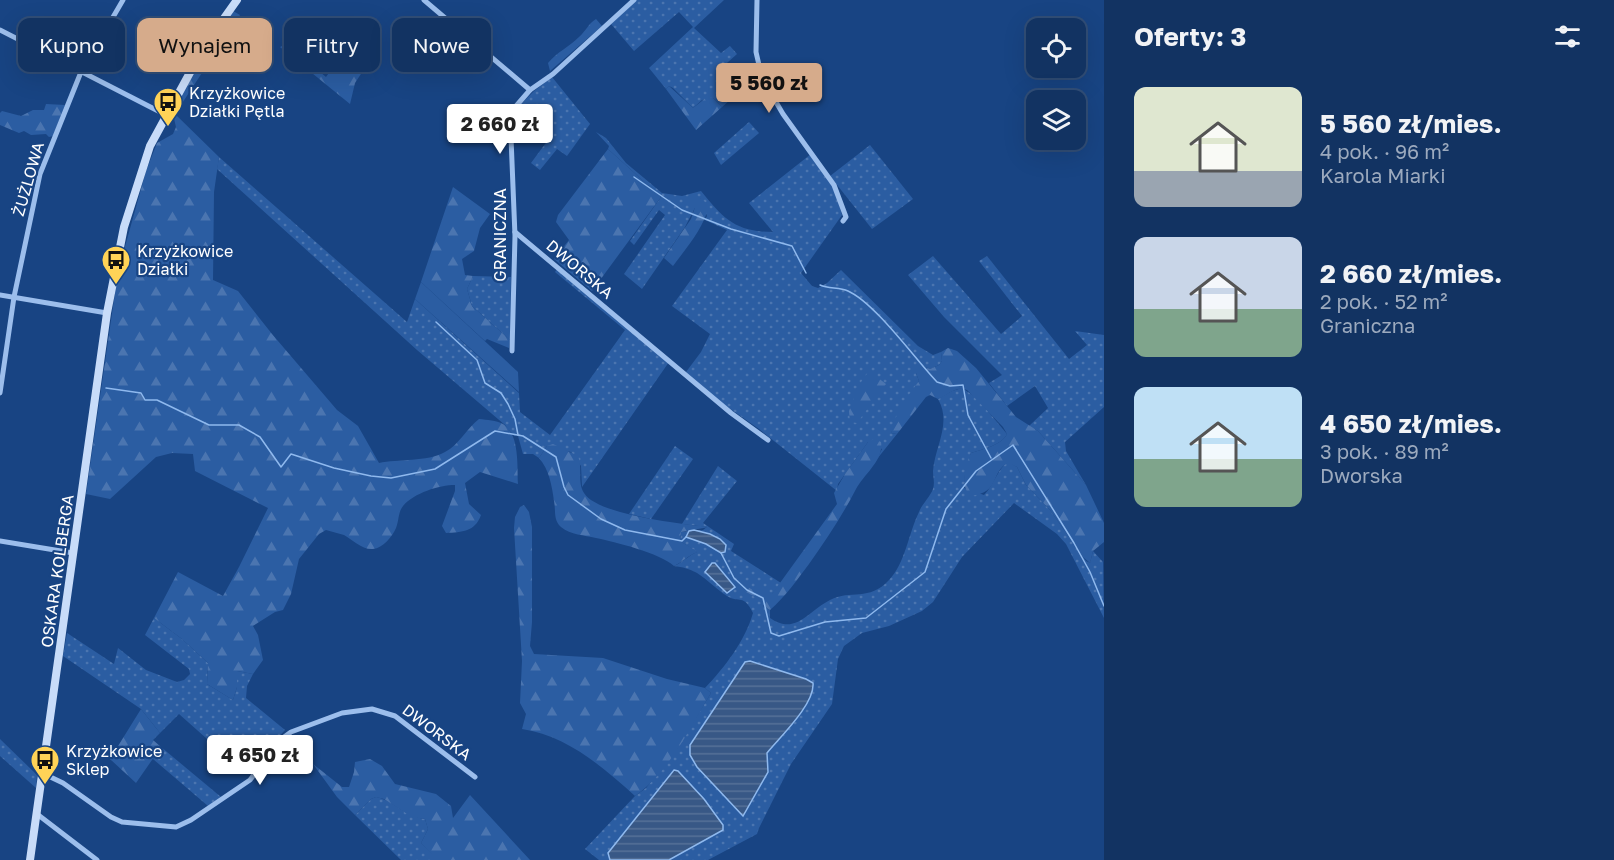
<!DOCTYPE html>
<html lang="pl">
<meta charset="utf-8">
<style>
:root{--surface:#123362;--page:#1f3f6b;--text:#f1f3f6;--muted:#9caabe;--line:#314e77;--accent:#d6ab8b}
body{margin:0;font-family:"Golos Text",sans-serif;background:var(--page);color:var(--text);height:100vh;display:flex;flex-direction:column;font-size:22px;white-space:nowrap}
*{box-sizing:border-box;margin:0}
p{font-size:20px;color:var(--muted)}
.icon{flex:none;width:33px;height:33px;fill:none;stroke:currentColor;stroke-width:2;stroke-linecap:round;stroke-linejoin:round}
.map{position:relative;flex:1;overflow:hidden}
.side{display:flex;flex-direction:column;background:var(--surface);width:510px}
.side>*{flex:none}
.banner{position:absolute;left:18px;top:18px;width:570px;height:54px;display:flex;gap:12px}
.controls{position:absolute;left:1026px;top:18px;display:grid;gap:12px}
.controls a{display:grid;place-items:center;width:60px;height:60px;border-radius:12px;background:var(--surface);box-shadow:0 6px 24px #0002,0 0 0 2px var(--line);font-size:30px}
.price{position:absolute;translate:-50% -51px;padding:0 14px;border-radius:6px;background:#fff;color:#222;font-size:20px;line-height:39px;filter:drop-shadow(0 2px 3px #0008)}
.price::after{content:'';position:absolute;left:50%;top:36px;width:18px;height:14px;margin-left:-9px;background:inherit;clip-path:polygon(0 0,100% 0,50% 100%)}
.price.on{background:var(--accent);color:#111}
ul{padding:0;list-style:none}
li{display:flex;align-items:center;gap:18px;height:150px;padding:0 30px}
li span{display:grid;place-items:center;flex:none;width:168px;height:120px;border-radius:12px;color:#555}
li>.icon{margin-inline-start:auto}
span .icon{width:72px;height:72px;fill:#fffc;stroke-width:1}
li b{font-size:26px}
h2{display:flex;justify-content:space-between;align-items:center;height:72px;padding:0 30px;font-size:26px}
.tag{padding:0 21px;border-radius:12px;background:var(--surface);box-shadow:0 6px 24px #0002,0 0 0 2px var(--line);font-size:21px;line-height:54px}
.tag.on{background:var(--accent);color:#111}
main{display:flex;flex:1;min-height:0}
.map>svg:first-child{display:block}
.grass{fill:url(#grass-dots);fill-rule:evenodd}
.forest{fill:url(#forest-firs)}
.garden{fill:#2b5da2}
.water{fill:url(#water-rules);stroke:#8fb9ee;stroke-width:1.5}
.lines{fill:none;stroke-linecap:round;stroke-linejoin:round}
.stream{stroke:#8fb9ee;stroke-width:1.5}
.street{stroke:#9cbeec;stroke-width:5}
.secondary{stroke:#c8dcf9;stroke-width:8}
.labels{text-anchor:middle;stroke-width:4.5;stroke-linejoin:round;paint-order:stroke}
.poi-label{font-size:16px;fill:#fff;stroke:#184483;text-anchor:start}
.street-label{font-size:16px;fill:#fff;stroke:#184483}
</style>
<main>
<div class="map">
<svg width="1104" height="860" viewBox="0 0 1104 860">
<defs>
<pattern id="grass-dots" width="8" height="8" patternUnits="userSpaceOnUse" patternTransform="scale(1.5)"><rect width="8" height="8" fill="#2b5da2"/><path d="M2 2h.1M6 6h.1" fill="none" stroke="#4b75b0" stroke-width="1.8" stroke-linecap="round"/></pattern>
<pattern id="forest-firs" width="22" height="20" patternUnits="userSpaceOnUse" patternTransform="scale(1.5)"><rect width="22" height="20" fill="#2b5da2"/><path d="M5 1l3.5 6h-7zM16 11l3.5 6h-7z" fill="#4b75b0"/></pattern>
<pattern id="water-rules" width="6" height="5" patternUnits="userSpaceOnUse" patternTransform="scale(1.5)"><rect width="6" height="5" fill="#385886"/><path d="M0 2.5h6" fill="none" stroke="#567198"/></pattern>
</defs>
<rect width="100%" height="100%" fill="#184483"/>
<!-- grass -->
<g class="grass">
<path d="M637 0H724L694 28 721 53 730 46 737 54 718 71 738 93 722 107 713 98 702 100 693 108 673 88 669 86 666 89 649 68 693 27 679 12 634 51 611 24Z"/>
<path d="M552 77 590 124 567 156 557 149 540 170 531 163 548 140 520 105 534 91Z"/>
<path d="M749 122 759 133 721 165 714 153Z"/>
<path d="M596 132 606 138 626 163 662 193 682 196 701 191C723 218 735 232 773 232L749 203 811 154 834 187 842 215 801 273 812 286 818 288 827 283 841 270 918 346 933 355 941 352 942 361 939 365 930 369 921 365 916 373 919 381 909 397 891 433 897 434 877 459 882 449 868 442 838 484 837 491 759 429 722 403 686 372 701 352 710 334 672 306 727 230 705 220 707 216 700 198 685 227 642 289 624 274 665 215 659 210 634 245 630 241 661 197 608 149 609 146Z"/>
<path d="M870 145 913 199 872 229 830 176Z"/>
<path d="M219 157 407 322 415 299 519 393 520 412 550 435 625 330 555 272 557 269 669 362 582 487 581 466 571 452 547 446 539 458 533 454H523L518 436H514L505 425 417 350 217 169Z"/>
<path d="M933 256 1001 334 1022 316 979 261 987 256 1069 359 1087 345 1075 331 1104 335V407L1065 442 1066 451 1086 485 1038 431 1029 426 1048 408 1035 386 1007 406 989 383 1002 375 944 317 908 275Z"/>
<path d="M473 276 511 277 510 340 472 306 467 289Z"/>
<path d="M962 388 977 398 1007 434C1002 445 983 449 971 453L964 478V488L984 495C994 485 998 468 1008 462L1017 467 1026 485 1050 510 1086 561 1090 563 1093 551 1103 562 1104 618 1066 544 1057 534 1014 503 962 557 933 602 922 611 889 626 862 633 844 646 838 659 832 704 791 764 759 828 757 834 708 860H599L585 849 635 796 646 788 677 749 711 693 705 688C725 667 745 641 753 613 743 593 740 604 727 596 706 582 701 569 674 566 683 562 688 556 697 552L680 541 681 532 703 530 707 527 682 524 718 466 737 481 703 523 734 544 731 551 781 583 763 606 770 610V618C796 636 808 611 830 600 851 589 869 602 889 580 905 564 909 532 919 512 922 504 930 497 933 489 935 483 933 476 933 471 935 446 952 423 938 399L952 391ZM788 674 806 679 808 702 767 753 768 772 743 816 697 767Z"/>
<path d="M675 446 693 459 651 519 629 514Z"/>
<path d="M154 618 182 639 208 663 207 684 233 700 237 687V671L253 674 247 686 246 698 285 730 277 739 259 768 223 736 215 746 179 714 160 733 141 709 63 656 67 633 114 664 118 648 146 670 177 682 184 680 190 674 189 669 145 635Z"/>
<path d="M0 739 37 775 36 788 0 756Z"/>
<path d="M161 747 221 797 208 806 153 759Z"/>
<path d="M376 797C395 801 403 816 425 819L428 829 421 843 438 860H401L355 815 371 799Z"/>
</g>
<!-- forest -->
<g class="forest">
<path d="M233 11 240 15 175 114 219 157 214 192 213 280 238 291 272 334 337 410 358 426 379 463C398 459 427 462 445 452 459 445 467 428 479 419 487 420 496 420 503 424 520 434 517 467 518 484L480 472 465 483 469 504 481 515C475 532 462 532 446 533L442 526 455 491V485C439 485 414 493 403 506 398 512 399 521 396 528 392 537 383 548 373 549 362 550 353 540 344 535 338 533 332 532 326 530L319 534 299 559 291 594 283 610 275 612 253 626 258 635 263 660 253 674 237 671V687L233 700 207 684 208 663 182 639 154 618 178 572 223 596 239 567 268 508 195 471 193 454 172 453 156 457 110 499 86 494 118 272 146 171 157 143 173 134 176 127 172 110 207 47Z"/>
<path d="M596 19 602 26 550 71 548 63C557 52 569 47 579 37 586 31 588 24 596 19Z"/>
<path d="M355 37 376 51 355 83 350 104 280 47 286 44 326 77Z"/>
<path d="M669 86 693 108 707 97 713 98 722 107 696 130 666 89Z"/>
<path d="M46 104 65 105 53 136 49 137 46 134 31 135 24 131 19 133 0 125V113L2 111 21 116 33 110H44Z"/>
<path d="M608 149 661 197 592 291 554 259 569 240 556 222 558 215Z"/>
<path d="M453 187 490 214 480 228 474 251 462 259 465 275 473 276 467 289 472 306 510 340 509 348 487 339 485 341 421 282Z"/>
<path d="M696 195 709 205C704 228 687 247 673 266L664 258 691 219 695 207 691 203V199Z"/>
<path d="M948 348 957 351 976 368 1016 417 1038 431 1086 485 1104 523V542L1093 551 1090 563 1083 557 1050 510 1026 485 1017 467 1008 463C990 472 1001 492 971 496 959 485 965 467 971 453 983 449 1002 445 1007 434L1003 427 967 390C956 385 948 395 938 399L930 395 926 397 897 434 891 433 899 408 919 381 916 373V366L921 365 930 369 939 365 942 361 941 352Z"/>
<path d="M869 371 886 384 857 423 850 422 849 411 854 399 851 396Z"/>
<path d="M874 439 881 442C884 460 864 474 856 489 842 516 826 540 809 564 797 580 785 597 770 610 764 607 762 603 757 599 750 592 741 592 736 582L738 580 751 589H763L772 594 837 504 834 493 845 474 868 442Z"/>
<path d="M553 444 578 456C583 468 577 482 584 493 597 515 683 524 709 527L681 532 680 541 698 552C688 555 683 562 674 566 660 553 615 542 596 538 584 535 571 535 561 527 553 520 556 510 554 501 552 486 549 469 539 458L547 446Z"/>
<path d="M524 505 529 512 532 527V622L530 646 534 654 603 658 667 679 705 688 711 693C690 728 669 772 635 796 603 767 566 735 522 729L526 714 520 703 522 661 514 528 515 517 520 507Z"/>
<path d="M141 709 160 733 153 740 161 747 136 783 110 759Z"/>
<path d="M370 759 382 766 395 784 436 794 451 806 453 818 470 795 530 860H437L421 843 428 829 425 819 412 817 384 799 376 797 371 799 355 815 337 797 313 764 342 787H349L354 772 355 762Z"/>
</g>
<!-- garden -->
<path class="garden" d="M421 282 518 372 519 392 415 299Z"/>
<!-- water -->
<g class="water">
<path d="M694 530 710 534 720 539 726 545 725 552 721 553 706 544 686 537 689 531Z"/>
<path d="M712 563H715L735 587 727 593 705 572Z"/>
<path d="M750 661 806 679 813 683C815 704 780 737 767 753L768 772 743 816 697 767 690 755V745L745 662Z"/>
<path d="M674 770 678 771 704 799 723 825V830L669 860H610L608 853Z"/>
</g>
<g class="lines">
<!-- stream -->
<g class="stream">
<path d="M634 177 682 210 731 229 792 246 806 273"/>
<path d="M820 285C829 289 839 287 848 291 875 303 915 359 937 382L950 386 963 385 968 415 991 458"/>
<path d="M436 322 477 360 485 383 501 393 508 404 515 419 518 435"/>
<path d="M106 388 141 393 145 400H157L209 425H239L260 437 281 467 291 454 334 468 371 476 391 478 435 469 495 431 523 436 556 457 564 487 568 495 601 519 625 530 682 541 686 537"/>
<path d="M721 553 734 578 747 590 763 598 771 633 779 636 825 622 866 618 925 572 946 509 976 471 1013 445 1074 543 1090 572 1104 606"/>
</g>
<!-- street -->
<g class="street">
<path d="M424 0 530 90 553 74 634 0"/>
<path d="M757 0 756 52 762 78 783 114 834 185 846 217 843 221"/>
<path d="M0 30 166 115"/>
<path d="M515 232 731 413 768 440"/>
<path d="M0 295 107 313"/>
<path d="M512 351 515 236 510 113 530 90"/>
<path d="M0 393 14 297 40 174 81 72 123 0"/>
<path d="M0 541 73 553"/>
<path d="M42 773 63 783 111 817 122 822 176 827 191 820 250 780 280 740 291 732 342 713 372 709 395 716 475 777"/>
<path d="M37 814 97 860"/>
</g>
<!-- secondary -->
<path class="secondary" d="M30 860 107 313 124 227 150 146 205 45 237 0"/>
</g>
<!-- icons -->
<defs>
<g id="bus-pin" transform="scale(1.5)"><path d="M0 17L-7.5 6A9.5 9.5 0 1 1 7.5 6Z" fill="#ffd357" stroke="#184483"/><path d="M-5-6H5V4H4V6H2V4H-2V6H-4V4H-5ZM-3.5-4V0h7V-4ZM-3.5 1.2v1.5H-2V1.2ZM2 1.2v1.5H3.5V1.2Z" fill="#111"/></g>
</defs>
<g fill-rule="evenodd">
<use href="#bus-pin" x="168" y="102"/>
<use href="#bus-pin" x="116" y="260"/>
<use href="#bus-pin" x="45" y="760"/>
</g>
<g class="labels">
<!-- poi labels -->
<g class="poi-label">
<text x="189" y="99">Krzyżkowice<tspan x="189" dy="18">Działki Pętla</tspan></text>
<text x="137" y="257">Krzyżkowice<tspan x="137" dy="18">Działki</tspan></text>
<text x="66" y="757">Krzyżkowice<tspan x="66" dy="18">Sklep</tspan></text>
</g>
<!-- street labels -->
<g class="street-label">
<text transform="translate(28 179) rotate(-74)" y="6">ŻUŻLOWA</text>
<text transform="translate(500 235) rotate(-90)" y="6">GRANICZNA</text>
<text transform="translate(580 269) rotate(40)" y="6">DWORSKA</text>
<text transform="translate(57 571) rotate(-82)" y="6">OSKARA KOLBERGA</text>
<text transform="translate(437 732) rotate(37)" y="6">DWORSKA</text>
</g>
</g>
</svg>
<div class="controls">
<a><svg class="icon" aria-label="locate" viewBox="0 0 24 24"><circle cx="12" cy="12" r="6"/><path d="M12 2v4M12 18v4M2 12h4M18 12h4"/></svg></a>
<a><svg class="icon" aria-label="layers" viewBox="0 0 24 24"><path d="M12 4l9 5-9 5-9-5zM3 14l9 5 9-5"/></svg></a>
</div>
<b class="price on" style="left:769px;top:114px">5 560 zł</b>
<b class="price" style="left:500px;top:155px">2 660 zł</b>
<b class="price" style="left:260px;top:786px">4 650 zł</b>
<div class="banner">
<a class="tag">Kupno</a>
<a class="tag on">Wynajem</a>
<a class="tag">Filtry</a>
<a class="tag">Nowe</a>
</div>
</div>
<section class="side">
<h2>Oferty: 3<svg class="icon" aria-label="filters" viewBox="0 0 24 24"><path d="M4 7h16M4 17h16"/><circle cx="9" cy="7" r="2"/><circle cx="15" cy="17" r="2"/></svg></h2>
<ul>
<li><span style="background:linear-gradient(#dfe7d0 70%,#9aa5b1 0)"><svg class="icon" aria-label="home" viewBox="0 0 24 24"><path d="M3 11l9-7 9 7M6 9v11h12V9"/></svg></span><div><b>5 560 zł/mies.</b><p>4 pok. · 96 m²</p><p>Karola Miarki</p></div></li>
<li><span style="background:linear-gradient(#c9d6e8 60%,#7fa58c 0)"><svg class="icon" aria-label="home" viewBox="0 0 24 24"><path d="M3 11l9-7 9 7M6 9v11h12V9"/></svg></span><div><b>2 660 zł/mies.</b><p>2 pok. · 52 m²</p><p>Graniczna</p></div></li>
<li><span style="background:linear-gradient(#bfe0f5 60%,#7fa58c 0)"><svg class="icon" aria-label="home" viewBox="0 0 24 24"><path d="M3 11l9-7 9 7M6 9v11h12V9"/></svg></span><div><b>4 650 zł/mies.</b><p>3 pok. · 89 m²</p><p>Dworska</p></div></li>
</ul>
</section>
</main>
